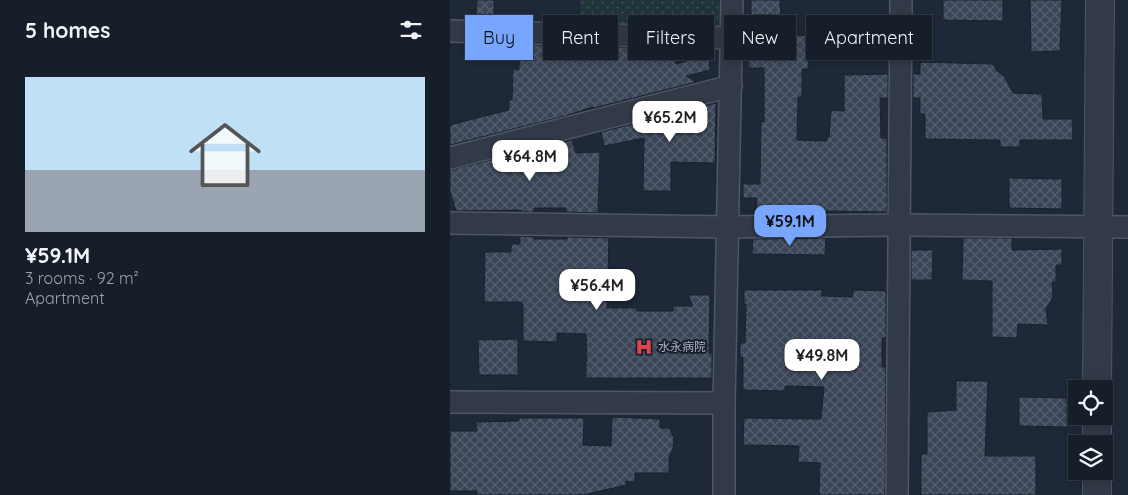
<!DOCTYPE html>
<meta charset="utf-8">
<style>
:root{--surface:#161e2a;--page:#1f2732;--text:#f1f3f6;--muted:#9ea2a8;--line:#353c47;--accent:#78a5fe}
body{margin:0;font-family:Quicksand,"Noto Sans JP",sans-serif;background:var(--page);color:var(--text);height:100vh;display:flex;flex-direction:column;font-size:19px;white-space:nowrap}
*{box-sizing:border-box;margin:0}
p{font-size:16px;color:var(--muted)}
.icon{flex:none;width:28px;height:28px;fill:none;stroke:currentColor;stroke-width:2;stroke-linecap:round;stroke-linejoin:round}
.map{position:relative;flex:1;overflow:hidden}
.sheet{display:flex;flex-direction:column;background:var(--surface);width:450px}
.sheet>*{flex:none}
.hud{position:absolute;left:15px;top:15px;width:475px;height:45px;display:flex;gap:10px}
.buttons{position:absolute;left:618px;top:380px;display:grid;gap:10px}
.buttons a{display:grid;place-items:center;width:45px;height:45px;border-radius:0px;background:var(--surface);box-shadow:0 2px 8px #0003,0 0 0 1px var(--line);font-size:25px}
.price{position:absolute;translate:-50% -42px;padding:0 11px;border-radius:10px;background:#fff;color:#222;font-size:16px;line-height:32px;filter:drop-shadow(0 1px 2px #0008)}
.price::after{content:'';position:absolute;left:50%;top:30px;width:15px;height:11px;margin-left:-8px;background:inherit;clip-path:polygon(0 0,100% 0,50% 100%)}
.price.current{background:var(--accent);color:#111}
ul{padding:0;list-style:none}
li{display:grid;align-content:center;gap:10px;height:265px;padding:0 25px}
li+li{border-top:1px solid var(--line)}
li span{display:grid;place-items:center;height:155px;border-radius:0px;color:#555}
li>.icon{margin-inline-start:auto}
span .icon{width:90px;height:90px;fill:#fffc;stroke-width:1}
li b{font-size:21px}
h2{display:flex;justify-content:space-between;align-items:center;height:60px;padding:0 25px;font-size:21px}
.chip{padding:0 18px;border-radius:0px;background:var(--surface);box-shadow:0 2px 8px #0003,0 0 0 1px var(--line);font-size:18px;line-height:45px}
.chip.current{background:var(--accent);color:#111}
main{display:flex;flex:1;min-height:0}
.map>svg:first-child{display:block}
.park{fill:url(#park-dots)}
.building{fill:url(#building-cross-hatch);stroke:#1a212f}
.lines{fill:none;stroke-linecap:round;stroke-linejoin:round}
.minor-casing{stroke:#4f5766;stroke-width:24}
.tertiary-casing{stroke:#4f5766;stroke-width:30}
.minor{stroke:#323a48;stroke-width:21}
.tertiary{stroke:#323a48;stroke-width:28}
.labels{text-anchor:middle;stroke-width:4;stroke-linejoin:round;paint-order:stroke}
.poi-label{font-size:12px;fill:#acb4c5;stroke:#181f2d;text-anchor:start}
</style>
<main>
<section class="sheet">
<h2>5 homes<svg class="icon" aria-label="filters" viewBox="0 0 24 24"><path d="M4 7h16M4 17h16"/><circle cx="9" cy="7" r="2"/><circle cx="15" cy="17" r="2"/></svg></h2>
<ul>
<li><span style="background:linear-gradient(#bfe0f5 60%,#9aa5b1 0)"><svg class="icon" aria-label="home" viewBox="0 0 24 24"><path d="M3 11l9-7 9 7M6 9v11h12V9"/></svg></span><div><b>¥59.1M</b><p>3 rooms · 92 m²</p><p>Apartment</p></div></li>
</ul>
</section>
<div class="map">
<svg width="678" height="495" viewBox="0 0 678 495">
<defs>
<pattern id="park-dots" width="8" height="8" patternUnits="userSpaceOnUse" patternTransform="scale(1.25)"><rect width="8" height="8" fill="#203539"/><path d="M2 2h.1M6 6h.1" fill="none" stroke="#3e5054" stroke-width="1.8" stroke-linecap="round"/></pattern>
<pattern id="building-cross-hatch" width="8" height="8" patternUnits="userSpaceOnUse" patternTransform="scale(1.25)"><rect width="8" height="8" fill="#3a4658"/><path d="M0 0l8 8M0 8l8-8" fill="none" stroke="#545e6e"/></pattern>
</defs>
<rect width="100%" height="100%" fill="#1e2838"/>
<!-- park -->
<path class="park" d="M130 0H279L278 34 130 30Z"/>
<!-- building -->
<g class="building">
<path d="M27 0H44V16H26Z"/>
<path d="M301 0H330L331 22 301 23Z"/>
<path d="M493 0H553V21L493 20Z"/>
<path d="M580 0H612L610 51 581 52Z"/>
<path d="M345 35 360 36 358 69H352V97H348L347 140 377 141V137H379L381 110 394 111V75L438 74V98H430L431 138H437V212L376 211V213L306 214 307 198H293V184H310L311 122H314V68H298L299 53 345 54Z"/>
<path d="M79 45 199 48V51L225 50 226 64 259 55 260 70 236 76 246 82 144 108 143 107 115 116 0 145V125L59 110V100H62L63 69 69 70V60H78Z"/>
<path d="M470 62 543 64 547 71 554 76 563 93 592 94 593 119H622L623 140H570V147H550V140L475 139V114H470V98H463V74H470Z"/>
<path d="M266 103 265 163 221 162V191H193L194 138 154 146 151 132Z"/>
<path d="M122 140 126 153 150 152 148 213 116 212V208H84V212H71V210L6 211 0 191V170Z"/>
<path d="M559 178 612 179V209L559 208Z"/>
<path d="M70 236 84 237V239H117V237L159 238 157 308H187V311H223V306H243L238 295H260L259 353H262V378H136V362H137L136 334 107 333V342L73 341V304H72V302H34L35 252H61V244H70Z"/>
<path d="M376 238 375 255 302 254 303 239Z"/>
<path d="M513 238H562V250L612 249V265H606V282H602L603 297 596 309 598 325 568 324 567 338 542 337V281L512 280Z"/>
<path d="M461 250H483L482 280H461Z"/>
<path d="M294 290H372V296L403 297V290L436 291V338H432V367H436L435 495H369L370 463 348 462 349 446 293 445 294 418 371 419 374 387 335 386V391L293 390V357H290V343H295L296 304H294Z"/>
<path d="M68 339V375H29L28 340Z"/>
<path d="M506 381H538L535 456H586V495H471V454H477V412L506 410Z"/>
<path d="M569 397 617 398V427L569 426Z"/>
<path d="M162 417 210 419V428H219L224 438 223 448 219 458V473H185V482L176 481V485L133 495H27V491H0V431H27L26 422 69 421V418H134L133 445 161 446Z"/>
</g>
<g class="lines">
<!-- minor casing -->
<g class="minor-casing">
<g id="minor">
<path d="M0 31 281 38"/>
<path d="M0 158 281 86"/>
<path d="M0 223 279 227 449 225 678 227"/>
<path d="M0 402 274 403"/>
<path d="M274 495V403L282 0"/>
<path d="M447 495 451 0"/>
</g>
</g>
<!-- tertiary casing -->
<g class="tertiary-casing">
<g id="tertiary">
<path d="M647 389 650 0"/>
<path d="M647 416V444"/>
<path d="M647 471V495"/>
</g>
</g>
<!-- minor -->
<use href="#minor" class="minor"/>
<!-- tertiary -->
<use href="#tertiary" class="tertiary"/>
</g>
<!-- icons -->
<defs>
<g id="hospital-bare" transform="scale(1.35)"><path d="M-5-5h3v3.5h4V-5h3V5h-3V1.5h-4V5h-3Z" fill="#e0444e" stroke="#181f2d" stroke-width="2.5" paint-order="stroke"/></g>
</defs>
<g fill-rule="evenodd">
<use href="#hospital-bare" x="194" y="347"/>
</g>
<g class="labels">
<!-- poi labels -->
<g class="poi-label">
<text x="208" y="351">水永病院</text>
</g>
</g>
</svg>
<div class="buttons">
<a><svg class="icon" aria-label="locate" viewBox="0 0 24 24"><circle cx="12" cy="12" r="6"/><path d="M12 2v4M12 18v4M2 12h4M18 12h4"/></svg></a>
<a><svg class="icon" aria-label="layers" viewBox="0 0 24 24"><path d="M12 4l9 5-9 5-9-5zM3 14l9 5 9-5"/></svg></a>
</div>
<b class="price" style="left:220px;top:143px">¥65.2M</b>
<b class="price" style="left:80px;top:182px">¥64.8M</b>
<b class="price current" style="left:340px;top:247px">¥59.1M</b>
<b class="price" style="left:147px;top:311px">¥56.4M</b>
<b class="price" style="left:372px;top:381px">¥49.8M</b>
<div class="hud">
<a class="chip current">Buy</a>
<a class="chip">Rent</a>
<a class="chip">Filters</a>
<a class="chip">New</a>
<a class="chip">Apartment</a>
</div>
</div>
</main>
